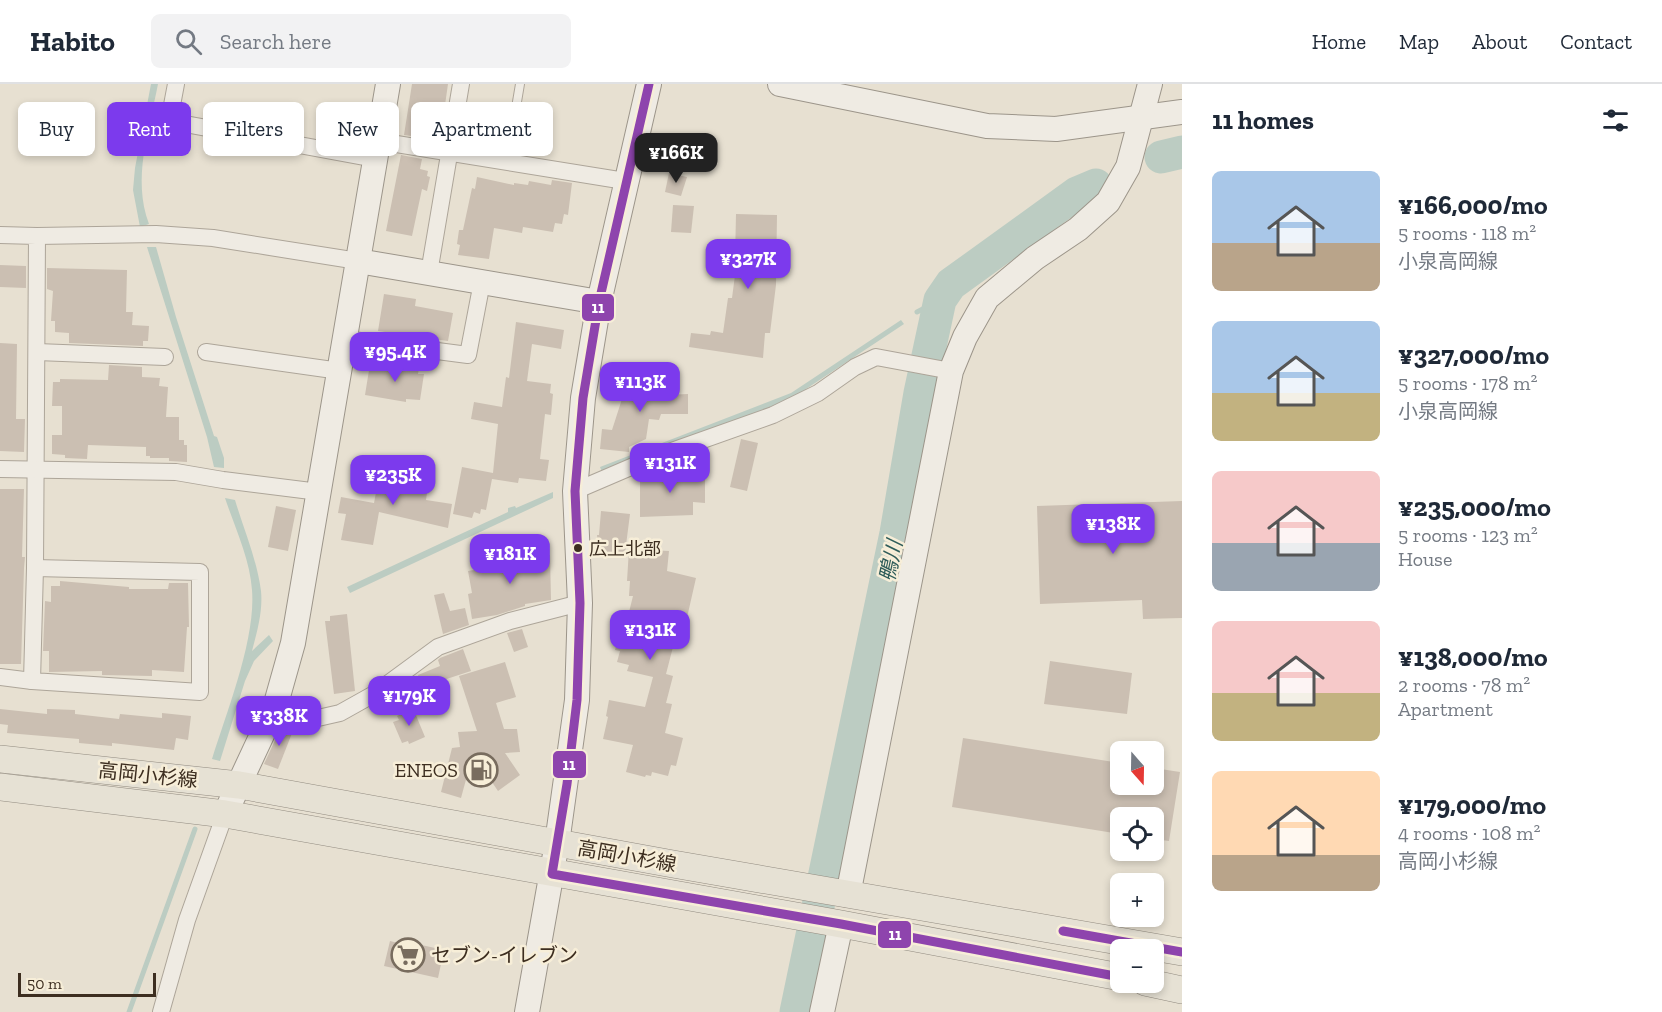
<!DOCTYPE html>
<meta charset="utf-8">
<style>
:root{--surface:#fff;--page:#f2f2f3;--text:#1f2937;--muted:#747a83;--line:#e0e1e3;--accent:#7c3aed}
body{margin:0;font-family:"Zilla Slab","Noto Sans JP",serif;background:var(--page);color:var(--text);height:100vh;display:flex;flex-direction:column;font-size:22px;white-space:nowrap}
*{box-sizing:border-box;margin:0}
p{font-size:20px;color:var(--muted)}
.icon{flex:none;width:33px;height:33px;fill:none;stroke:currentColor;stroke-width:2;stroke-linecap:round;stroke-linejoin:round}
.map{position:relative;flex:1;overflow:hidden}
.panel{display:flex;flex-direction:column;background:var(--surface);width:480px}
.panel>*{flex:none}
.guide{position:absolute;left:18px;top:18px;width:570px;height:54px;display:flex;gap:12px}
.needle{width:39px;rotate:160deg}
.buttons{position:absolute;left:1110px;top:657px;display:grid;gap:12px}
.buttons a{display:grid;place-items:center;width:54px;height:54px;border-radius:9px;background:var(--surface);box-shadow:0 3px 9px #0003;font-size:30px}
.scale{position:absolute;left:18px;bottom:15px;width:138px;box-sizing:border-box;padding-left:6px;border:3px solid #3d2e20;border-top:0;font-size:16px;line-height:21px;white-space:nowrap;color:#3d2e20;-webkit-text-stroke:4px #f7eed8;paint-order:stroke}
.price{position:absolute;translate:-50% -51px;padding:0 14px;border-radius:12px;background:var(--accent);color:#fff;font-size:20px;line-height:39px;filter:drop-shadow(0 2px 3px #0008)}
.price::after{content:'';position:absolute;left:50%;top:36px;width:18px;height:14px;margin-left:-9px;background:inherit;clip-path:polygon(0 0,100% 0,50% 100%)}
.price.active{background:#222;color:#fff}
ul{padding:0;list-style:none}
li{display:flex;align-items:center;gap:18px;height:150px;padding:0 30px}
li span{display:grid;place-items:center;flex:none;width:168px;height:120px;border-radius:9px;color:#555}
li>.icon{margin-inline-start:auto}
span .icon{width:72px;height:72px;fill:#fffc;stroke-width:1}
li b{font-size:26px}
h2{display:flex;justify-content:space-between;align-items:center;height:72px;padding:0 30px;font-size:26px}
.tag{padding:0 21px;border-radius:9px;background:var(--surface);box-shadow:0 3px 9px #0003;font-size:21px;line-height:54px}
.tag.active{background:var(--accent);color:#fff}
header{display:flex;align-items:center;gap:36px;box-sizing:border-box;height:84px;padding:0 30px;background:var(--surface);border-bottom:2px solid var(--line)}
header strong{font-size:28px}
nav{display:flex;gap:33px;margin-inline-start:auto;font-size:21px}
.search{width:420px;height:54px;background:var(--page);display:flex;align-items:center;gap:15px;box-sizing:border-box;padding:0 21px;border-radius:9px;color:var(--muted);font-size:22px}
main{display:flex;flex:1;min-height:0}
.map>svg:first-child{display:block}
.water{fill:#bcccc2}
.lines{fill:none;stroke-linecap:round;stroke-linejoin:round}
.stream{stroke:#bcccc2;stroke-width:5}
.river{stroke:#bcccc2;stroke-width:33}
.building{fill:#cbbfb2}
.lane-casing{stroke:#ada599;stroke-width:10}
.street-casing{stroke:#ada599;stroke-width:18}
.secondary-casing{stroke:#9c958a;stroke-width:26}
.primary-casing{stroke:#928b80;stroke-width:28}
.lane{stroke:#efebe3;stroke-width:8}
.street{stroke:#efebe3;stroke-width:16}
.secondary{stroke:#efebe3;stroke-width:24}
.primary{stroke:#e6e1d4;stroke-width:27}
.bus-1-casing{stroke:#f7eed8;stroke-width:14}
.bus-1{stroke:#8e44ad;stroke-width:9}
.bus-dot{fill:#3d2e20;stroke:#f7eed8;stroke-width:2}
.labels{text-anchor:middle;stroke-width:5;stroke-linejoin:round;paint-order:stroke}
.bus-label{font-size:18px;fill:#3d2e20;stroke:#f7eed8;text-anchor:start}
.poi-label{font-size:20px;fill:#3d2e20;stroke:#f7eed8;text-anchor:end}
.street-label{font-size:20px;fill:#3d2e20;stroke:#f7eed8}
.water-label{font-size:21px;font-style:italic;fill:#2f5d5a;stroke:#f7eed8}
.line-badge{stroke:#f7eed8;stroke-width:2}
.badge-label{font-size:16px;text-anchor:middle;font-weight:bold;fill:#fff}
</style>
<header>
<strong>Habito</strong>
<div class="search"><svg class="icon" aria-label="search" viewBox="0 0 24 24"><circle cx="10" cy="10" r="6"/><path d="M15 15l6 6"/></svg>Search here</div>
<nav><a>Home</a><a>Map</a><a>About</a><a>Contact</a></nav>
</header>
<main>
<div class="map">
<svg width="1182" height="928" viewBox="0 0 1182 928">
<rect width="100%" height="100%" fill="#e7e0d1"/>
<!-- water -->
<g class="water">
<path d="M151 0H158C149 47 132 94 149 140L140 143 133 106 135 84Z"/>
<path d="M147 163H156L176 233 214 352 217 353 224 374V384L214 383 207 353Z"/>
<path d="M901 236 904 240 800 309 773 322 602 388 600 383 791 309Z"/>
<path d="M553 408V414L350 509 347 503 508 428V424L515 422 516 424Z"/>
<path d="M225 414 235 416C244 446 257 476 261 507 263 527 257 548 252 567L269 551 273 557 254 577 245 597 220 677 212 675C227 627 256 555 252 506 250 475 235 444 225 414Z"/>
</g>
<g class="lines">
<!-- stream -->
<g class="stream">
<path d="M917 228 940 216"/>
<path d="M129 928 195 745"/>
</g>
<!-- river -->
<g class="river">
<path d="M1161 73 1182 68"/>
<path d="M796 928 896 449 920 309 940 216 951 200 1077 109 1096 101"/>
</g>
</g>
<!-- building -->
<g class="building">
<path d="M412 0H448L440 56 404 51Z"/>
<path d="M401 71 422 75 420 85 428 87 427 92 430 93 427 107 422 105 412 152 386 147Z"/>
<path d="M669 89 687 93 681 112 665 108Z"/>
<path d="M477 93 514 101V99L528 101 529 97 551 101 552 96 572 99 568 131 564 130 562 140 555 139 553 148 523 143 522 149 494 144 489 175 458 171 460 161 457 160 459 146H463L472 104 475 105Z"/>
<path d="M673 121 694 122 691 149 671 148Z"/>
<path d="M736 130 777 131 776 201 770 249H765L763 274 689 263 691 249 710 251 711 247 723 249 728 214H732L737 176H735Z"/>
<path d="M0 181 26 182V204L0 203Z"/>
<path d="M47 184 127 186 126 228H133L132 241 149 242 148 257H143V262L69 259V249L55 248V237H51L53 207 47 205Z"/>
<path d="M384 210 416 215 415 222 453 229 448 257 378 247Z"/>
<path d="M516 238 564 246 561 265 532 260 527 297 551 300 550 309 553 310 551 331 545 330 540 375 549 376 546 397 519 394 518 399 492 395 486 426 481 425 480 430 474 428 472 434 453 430 462 383 493 389 498 340 471 335 474 318 502 323 506 293 509 294Z"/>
<path d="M0 259 17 260 16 335H25L24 368 0 367Z"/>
<path d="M370 280 401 285V282L419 284 418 290H424L420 316 406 315V318L365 311Z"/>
<path d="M109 281 142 283V293L160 294 159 302 168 303 166 333H179V356H184V361H187V378L169 377V374H150V372H146V363L88 361 87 375 65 374V371L52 370V351H62V322H52L53 298H60V295L108 296Z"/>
<path d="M623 293 669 301 666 311 688 310V330H661L659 336 649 335 646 355 629 363V368L600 365 602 345 612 346 622 315 619 314Z"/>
<path d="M741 355 758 359 747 407 730 403Z"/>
<path d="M388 382 424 389 422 401 428 402 426 416 452 420 448 444 379 428 373 461 341 456 346 430 338 429 341 413 374 419 377 403 383 405Z"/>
<path d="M645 388H676V392H705V419L693 418V431L640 433V391Z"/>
<path d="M0 405H24L22 473H25L24 484 21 580H0Z"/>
<path d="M1182 417V534L1143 535 1142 516 1040 520 1037 422Z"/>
<path d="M276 422 296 426 288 467 268 463Z"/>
<path d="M601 427 630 430 625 469 599 472 597 451H599Z"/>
<path d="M629 465 669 467 667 487 696 494 686 538 680 536 666 590 673 592 666 619 672 620 665 649 683 654 676 682 671 681 668 692 652 688 651 692 646 691 645 693 626 688 633 661 603 655 608 633 606 632 609 616 645 623 653 593 627 587 629 581 617 578 620 567 615 566 619 551 623 552 633 512H629L630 497H627Z"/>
<path d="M550 471 551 516 525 520V522L497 531 472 535 468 510 472 509 468 487 494 483 492 476 512 473Z"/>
<path d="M60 497 129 503V505H168L169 499H188L189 543H187L184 588 152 586V592L102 591V587L49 588V567H43L45 517 51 518V502H60Z"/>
<path d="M444 509 450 527 465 524 469 541 443 550 434 511Z"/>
<path d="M347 530 355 607 334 610 325 537H330V532Z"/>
<path d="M522 545 528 563 514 568 507 549Z"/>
<path d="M463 565 471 587 422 603 418 591 440 582 438 576 440 574Z"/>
<path d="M1050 577 1132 589 1127 630 1044 620Z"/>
<path d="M505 578 516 613 496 619 504 645H517L520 668 505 669 520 691 498 707 473 670 461 714 441 708 452 664 460 663 458 648 477 647 459 592Z"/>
<path d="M413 624 425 653 409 660 408 657 402 659 393 638 399 636 397 632Z"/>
<path d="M0 625 47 630V625L75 626V630L119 635 120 630 162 634V629L191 632 188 656 176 654 174 666 112 659V662L79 659V655L7 649 8 641 0 640Z"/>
<path d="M283 639 294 644 278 685 264 680Z"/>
<path d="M963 654 1120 679V700H1154V684L1180 688 1169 757 1154 755V734H1120V750L952 723Z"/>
<path d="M399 856 444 866 438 894 384 882 390 857 398 859Z"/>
</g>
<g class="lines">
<!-- lane casing -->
<g class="lane-casing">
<path id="lane" d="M507 77 520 0"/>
</g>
<!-- street casing -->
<g class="street-casing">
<g id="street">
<path d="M176 0 169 37 375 75"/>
<path d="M378 57 625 97"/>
<path d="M0 151 37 152 35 484"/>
<path d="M37 152 156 150 213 154 358 177"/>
<path d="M429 189 461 0"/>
<path d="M345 255 468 271 482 198"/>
<path d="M37 268 165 273"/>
<path d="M206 268 340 287"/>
<path d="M0 385 176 388 223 396 319 408"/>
<path d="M575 407 652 374 773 331 818 309 855 283 876 273 951 287"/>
<path d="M35 484 200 488V608L32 597Z"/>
<path d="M0 593 32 597"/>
<path d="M275 623 318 634 340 629 374 610 438 563 510 537 580 519"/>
<path d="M161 928 187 836 225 730"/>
</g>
</g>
<!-- secondary casing -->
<g class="secondary-casing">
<g id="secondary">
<path d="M780 0 987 42 1056 45 1182 28"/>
<path d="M358 177 599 218"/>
<path d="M225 730 275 623 293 559 388 0"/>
<path d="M848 811 951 287 965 253 987 214 1035 174 1078 145 1108 118 1128 83 1150 0"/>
<path d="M527 928 557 759 577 616 580 519 575 407 583 314 599 218 649 0"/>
<path d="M822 928 841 840"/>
</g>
</g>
<!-- primary casing -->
<g class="primary-casing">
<g id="primary">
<path d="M0 675 239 701 673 780 1182 868"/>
<path d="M0 703 225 730 841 840 1120 893"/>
<path d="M1145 898 1182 906"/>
</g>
</g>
<!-- lane -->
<use href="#lane" class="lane"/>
<!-- street -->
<use href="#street" class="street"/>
<!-- secondary -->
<use href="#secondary" class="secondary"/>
<!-- primary -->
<use href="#primary" class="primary"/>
<!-- bus-1 casing -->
<g class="bus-1-casing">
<g id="bus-1">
<path d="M649 0 599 218 583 314 575 407 580 519 577 616 567 700 552 790 841 840 1120 893"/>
<path d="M1063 847 1182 868"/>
</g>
</g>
<!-- bus-1 -->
<use href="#bus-1" class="bus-1"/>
</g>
<!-- icons -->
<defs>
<g id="fuel-ring" transform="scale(1.725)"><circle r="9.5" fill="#f7eed8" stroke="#786c5e" stroke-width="1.5"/><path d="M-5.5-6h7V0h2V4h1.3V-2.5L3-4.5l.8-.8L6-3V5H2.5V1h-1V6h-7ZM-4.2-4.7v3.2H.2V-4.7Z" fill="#786c5e"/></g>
<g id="supermarket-ring" transform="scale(1.725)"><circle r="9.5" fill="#f7eed8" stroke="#786c5e" stroke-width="1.5"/><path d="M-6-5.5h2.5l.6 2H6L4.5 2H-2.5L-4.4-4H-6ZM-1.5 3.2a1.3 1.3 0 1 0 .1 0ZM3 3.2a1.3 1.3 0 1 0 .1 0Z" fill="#786c5e"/></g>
</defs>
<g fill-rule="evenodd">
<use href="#fuel-ring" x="481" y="686"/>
<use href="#supermarket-ring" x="408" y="871"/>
</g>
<!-- markers -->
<circle class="bus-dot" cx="578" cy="464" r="5"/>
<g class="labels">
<!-- bus labels -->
<g class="bus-label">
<text x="589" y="471">広上北部</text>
</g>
<!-- poi labels -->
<g class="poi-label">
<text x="458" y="693">ENEOS</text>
<text x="431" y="878" text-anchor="start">セブン-イレブン</text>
</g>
<!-- street labels -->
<g class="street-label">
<text transform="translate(148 691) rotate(6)" y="7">高岡小杉線</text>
<text transform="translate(627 772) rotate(10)" y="7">高岡小杉線</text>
</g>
<!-- water labels -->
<g class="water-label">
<text transform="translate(891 477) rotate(-78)" y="7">鴨川</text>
</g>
</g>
<g class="line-badge">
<rect x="581" y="209" width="34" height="29" rx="6" fill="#8e44ad"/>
<rect x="552" y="666" width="35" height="29" rx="6" fill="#8e44ad"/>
<rect x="877" y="836" width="35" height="29" rx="6" fill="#8e44ad"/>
</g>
<g class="badge-label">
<text x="598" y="229">11</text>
<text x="569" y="686">11</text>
<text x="895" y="856">11</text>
</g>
</svg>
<div class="buttons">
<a><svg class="needle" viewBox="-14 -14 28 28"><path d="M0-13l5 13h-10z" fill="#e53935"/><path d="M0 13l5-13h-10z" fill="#747a83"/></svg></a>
<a><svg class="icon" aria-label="locate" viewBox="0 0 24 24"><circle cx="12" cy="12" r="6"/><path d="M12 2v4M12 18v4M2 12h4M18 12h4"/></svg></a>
<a>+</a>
<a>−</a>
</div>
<div class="scale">50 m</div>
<b class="price active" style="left:676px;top:100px">¥166K</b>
<b class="price" style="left:748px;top:206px">¥327K</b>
<b class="price" style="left:395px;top:299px">¥95.4K</b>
<b class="price" style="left:640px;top:329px">¥113K</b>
<b class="price" style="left:670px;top:410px">¥131K</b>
<b class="price" style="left:393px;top:422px">¥235K</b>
<b class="price" style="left:1113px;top:471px">¥138K</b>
<b class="price" style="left:510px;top:501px">¥181K</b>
<b class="price" style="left:650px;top:577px">¥131K</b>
<b class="price" style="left:409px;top:643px">¥179K</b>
<b class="price" style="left:279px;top:663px">¥338K</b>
<div class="guide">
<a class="tag">Buy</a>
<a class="tag active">Rent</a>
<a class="tag">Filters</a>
<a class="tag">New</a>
<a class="tag">Apartment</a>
</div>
</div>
<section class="panel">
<h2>11 homes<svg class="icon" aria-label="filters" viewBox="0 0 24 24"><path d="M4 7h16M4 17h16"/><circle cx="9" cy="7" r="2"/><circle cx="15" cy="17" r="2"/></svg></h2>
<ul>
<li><span style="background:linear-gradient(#a9c7e8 60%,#b9a48a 0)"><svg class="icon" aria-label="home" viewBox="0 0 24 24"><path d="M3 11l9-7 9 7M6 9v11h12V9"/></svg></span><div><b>¥166,000/mo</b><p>5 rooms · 118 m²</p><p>小泉高岡線</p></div></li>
<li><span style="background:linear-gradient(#a9c7e8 60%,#c2b280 0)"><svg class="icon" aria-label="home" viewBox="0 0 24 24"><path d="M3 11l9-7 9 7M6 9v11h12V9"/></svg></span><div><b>¥327,000/mo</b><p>5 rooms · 178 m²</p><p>小泉高岡線</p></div></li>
<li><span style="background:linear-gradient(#f6c9c9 60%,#9aa5b1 0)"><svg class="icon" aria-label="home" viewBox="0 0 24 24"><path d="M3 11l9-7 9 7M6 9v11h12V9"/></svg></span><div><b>¥235,000/mo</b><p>5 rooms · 123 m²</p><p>House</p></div></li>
<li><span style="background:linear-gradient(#f6c9c9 60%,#c2b280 0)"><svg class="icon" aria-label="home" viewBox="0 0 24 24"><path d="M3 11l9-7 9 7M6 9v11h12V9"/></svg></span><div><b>¥138,000/mo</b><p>2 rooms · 78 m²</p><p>Apartment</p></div></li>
<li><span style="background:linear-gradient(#ffd9b3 70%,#b9a48a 0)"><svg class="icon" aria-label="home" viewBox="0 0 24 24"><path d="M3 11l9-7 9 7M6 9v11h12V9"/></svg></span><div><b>¥179,000/mo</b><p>4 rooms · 108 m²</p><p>高岡小杉線</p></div></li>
</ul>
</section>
</main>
